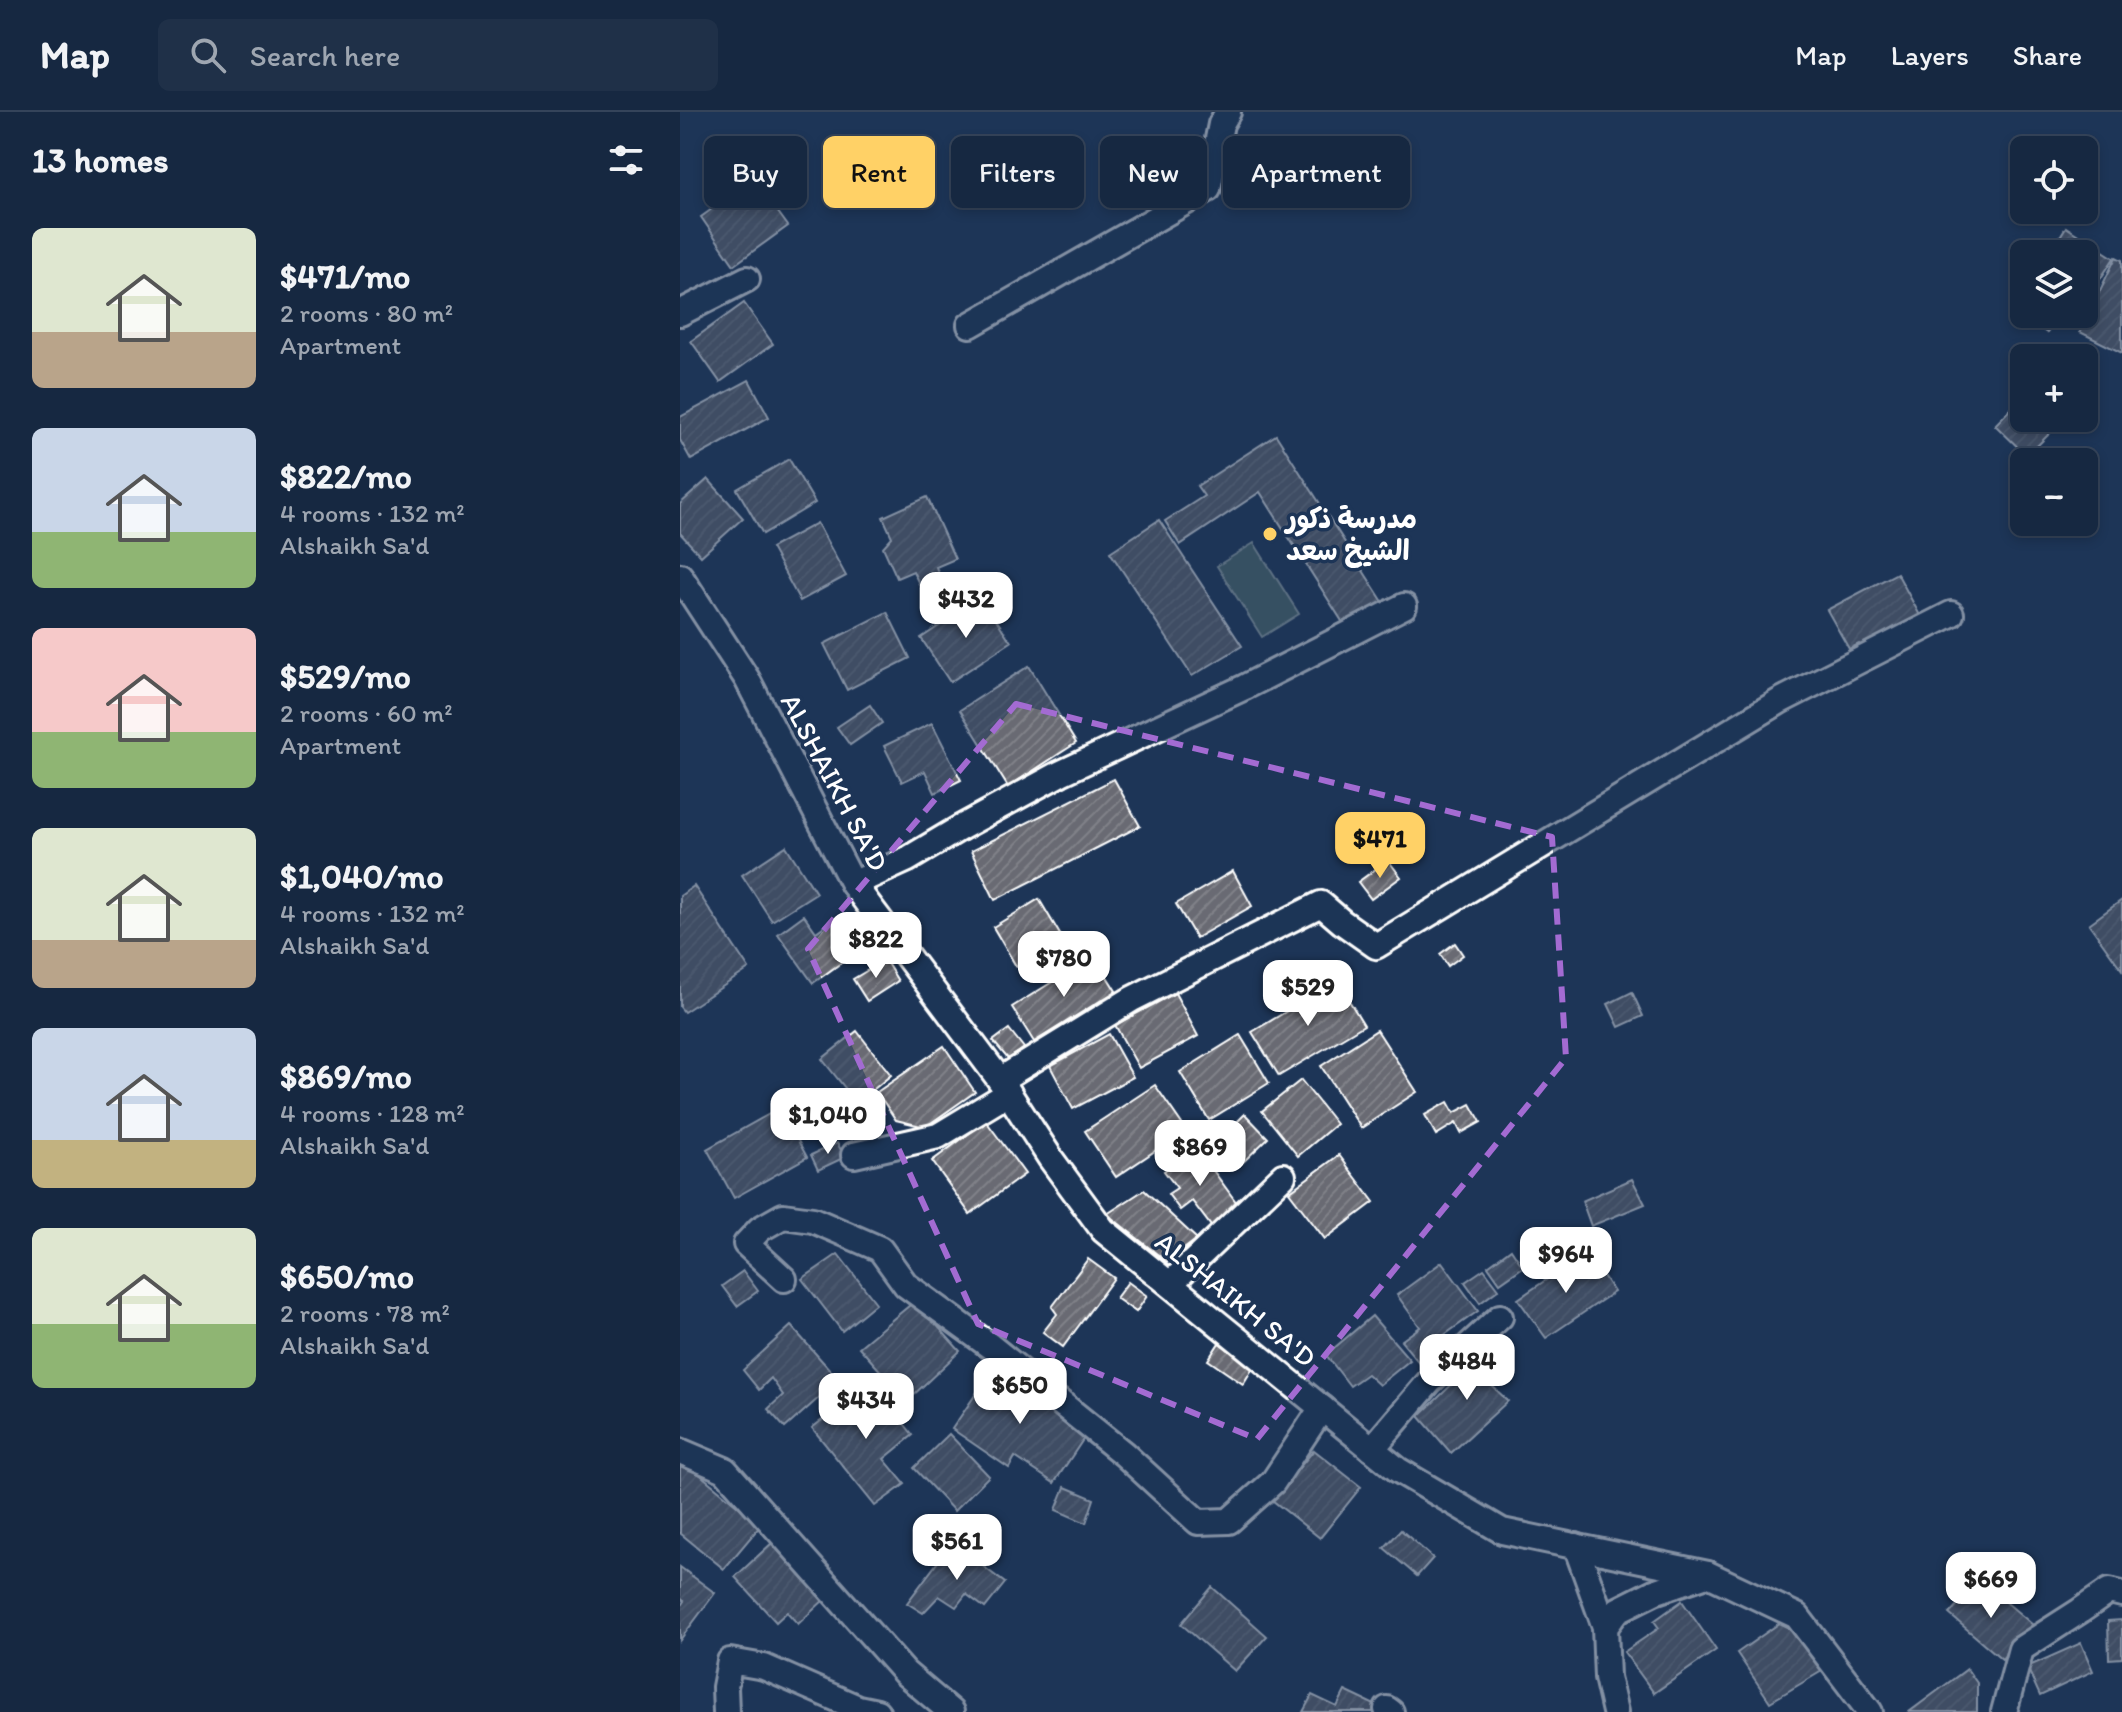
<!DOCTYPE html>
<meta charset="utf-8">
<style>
:root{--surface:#162841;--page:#1f3048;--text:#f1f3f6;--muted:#9ea6b1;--line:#35445a;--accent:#ffd166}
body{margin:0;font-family:Itim,"Playpen Sans Arabic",sans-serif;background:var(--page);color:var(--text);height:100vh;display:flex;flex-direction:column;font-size:30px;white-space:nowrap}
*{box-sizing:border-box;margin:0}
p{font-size:26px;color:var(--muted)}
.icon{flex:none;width:44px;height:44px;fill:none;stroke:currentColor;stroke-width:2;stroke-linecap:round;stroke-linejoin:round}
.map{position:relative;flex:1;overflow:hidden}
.side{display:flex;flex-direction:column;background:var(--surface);width:680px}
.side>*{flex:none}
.banner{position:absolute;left:24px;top:24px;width:760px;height:72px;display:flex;gap:16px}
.controls{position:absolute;left:1330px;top:24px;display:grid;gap:16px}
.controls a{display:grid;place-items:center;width:88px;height:88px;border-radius:12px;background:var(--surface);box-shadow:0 4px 12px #0003,0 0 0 2px var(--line);font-size:40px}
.price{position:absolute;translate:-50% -68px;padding:0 18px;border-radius:16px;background:#fff;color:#222;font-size:26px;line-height:52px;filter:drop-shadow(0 2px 4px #0008)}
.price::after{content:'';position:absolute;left:50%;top:48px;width:24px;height:18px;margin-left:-12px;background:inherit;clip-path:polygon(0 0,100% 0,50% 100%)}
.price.selected{background:var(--accent);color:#111}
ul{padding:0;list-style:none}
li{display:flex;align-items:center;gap:24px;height:200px;padding:0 32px}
li span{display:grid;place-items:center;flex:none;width:224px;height:160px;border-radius:12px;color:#555}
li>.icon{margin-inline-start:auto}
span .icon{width:96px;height:96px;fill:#fffc;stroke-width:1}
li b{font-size:34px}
h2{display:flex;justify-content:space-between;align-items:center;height:96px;padding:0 32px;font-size:34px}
.pill{padding:0 28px;border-radius:12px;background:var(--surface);box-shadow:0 4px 12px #0003,0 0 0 2px var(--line);font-size:28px;line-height:72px}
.pill.selected{background:var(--accent);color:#111}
header{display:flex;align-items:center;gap:48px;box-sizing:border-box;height:112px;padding:0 40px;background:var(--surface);border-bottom:2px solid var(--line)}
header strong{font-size:38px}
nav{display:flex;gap:44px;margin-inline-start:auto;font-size:28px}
.search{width:560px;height:72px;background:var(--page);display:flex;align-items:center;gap:20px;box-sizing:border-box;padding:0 28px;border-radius:12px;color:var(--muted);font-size:30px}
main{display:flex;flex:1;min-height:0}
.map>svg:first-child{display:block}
.grass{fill:#55716f;stroke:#aab8b7;stroke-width:2}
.building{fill:url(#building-hatch);stroke:#fff;stroke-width:2}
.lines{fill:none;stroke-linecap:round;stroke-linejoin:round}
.street-casing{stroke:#fff;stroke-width:30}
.street{stroke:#1d3557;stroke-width:24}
.marked{fill:none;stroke:#a36bd2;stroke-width:6;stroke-dasharray:16 10;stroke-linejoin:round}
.poi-dot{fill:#ffd166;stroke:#1d3557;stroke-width:3}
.labels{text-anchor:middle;stroke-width:7;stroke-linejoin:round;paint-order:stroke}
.poi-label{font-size:28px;font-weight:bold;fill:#fff;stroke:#1d3557;text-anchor:start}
.street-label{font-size:28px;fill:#fff;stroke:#1d3557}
</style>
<header>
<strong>Map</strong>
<div class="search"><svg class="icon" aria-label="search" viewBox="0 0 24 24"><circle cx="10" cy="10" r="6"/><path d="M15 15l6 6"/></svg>Search here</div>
<nav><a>Map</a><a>Layers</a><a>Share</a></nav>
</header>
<main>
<section class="side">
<h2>13 homes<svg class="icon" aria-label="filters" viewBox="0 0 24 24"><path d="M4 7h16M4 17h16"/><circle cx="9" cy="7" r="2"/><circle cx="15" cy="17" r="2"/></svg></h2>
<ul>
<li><span style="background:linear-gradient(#dfe7d0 65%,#b9a48a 0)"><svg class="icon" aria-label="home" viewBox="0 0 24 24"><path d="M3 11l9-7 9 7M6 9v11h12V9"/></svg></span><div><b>$471/mo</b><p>2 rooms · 80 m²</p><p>Apartment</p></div></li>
<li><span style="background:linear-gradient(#c9d6e8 65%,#8fb573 0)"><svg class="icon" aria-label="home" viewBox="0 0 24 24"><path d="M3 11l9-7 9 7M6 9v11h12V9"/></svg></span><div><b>$822/mo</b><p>4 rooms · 132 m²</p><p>Alshaikh Sa'd</p></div></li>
<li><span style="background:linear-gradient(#f6c9c9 65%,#8fb573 0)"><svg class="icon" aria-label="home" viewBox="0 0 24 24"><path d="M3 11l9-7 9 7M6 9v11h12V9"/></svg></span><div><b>$529/mo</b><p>2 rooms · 60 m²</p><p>Apartment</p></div></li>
<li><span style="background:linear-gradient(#dfe7d0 70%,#b9a48a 0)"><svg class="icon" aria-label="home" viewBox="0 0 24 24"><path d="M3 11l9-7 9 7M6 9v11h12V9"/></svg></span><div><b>$1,040/mo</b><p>4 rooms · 132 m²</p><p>Alshaikh Sa'd</p></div></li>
<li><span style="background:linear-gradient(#c9d6e8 70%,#c2b280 0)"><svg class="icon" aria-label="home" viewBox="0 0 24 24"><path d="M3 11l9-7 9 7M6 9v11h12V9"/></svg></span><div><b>$869/mo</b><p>4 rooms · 128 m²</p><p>Alshaikh Sa'd</p></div></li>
<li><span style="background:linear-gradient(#dfe7d0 60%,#8fb573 0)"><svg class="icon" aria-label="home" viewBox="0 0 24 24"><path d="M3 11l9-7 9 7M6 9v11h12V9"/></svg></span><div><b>$650/mo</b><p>2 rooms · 78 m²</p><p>Alshaikh Sa'd</p></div></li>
</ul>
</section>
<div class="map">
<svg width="1442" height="1600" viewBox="0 0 1442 1600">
<defs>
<pattern id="building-hatch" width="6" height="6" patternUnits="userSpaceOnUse" patternTransform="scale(2)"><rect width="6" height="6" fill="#696b73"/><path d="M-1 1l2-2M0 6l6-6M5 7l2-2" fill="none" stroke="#808188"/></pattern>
</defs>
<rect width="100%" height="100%" fill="#1d3557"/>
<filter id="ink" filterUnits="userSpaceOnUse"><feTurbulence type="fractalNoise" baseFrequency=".0125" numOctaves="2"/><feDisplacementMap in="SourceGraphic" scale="16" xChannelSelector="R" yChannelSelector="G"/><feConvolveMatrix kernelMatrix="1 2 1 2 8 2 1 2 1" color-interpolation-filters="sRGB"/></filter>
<g filter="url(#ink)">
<!-- grass -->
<path class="grass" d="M574 431 619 502 582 525 537 454Z"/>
<!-- building -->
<g class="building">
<path d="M74 67 108 114 54 153 21 105Z"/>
<path d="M1386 115 1434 146 1404 192V142H1369Z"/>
<path d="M1436 145 1442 148V241L1400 220Z"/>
<path d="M1344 180V202H1380L1367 221 1333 197Z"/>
<path d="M64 191 93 232 40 270 11 229Z"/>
<path d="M69 268 89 305 11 348 0 328V305Z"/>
<path d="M1344 283V306H1385L1347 344 1315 313Z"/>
<path d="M596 323 705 493 667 517 580 380 500 433 485 409 524 384 517 374Z"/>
<path d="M109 347 135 391 83 422 57 377Z"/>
<path d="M28 367 63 406 21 444 0 421V392Z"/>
<path d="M247 385 275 447 256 455 259 463 239 472 233 459 217 466 203 435 212 425 203 405Z"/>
<path d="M479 408 562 534 512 564 430 440Z"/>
<path d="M137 411 166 464 120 489 91 436Z"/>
<path d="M1217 461 1243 509 1185 540 1179 532 1169 537 1147 498Z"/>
<path d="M302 486 331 530 270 570 241 526Z"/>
<path d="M207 500 230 546 167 578 144 532Z"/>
<path d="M349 554 396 631 328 675 280 598Z"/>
<path d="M190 593 202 611 170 633 157 615Z"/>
<path d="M252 611 281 668 255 681 245 659 222 670 204 634Z"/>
<path d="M434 667 460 714 315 788 291 739Z"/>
<path d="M106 734 136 781 92 809 62 763Z"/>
<path d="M708 748 721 765 691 787 678 770Z"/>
<path d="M553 759 572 794 516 826 496 792Z"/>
<path d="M14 774 69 857 4 900 0 895V784Z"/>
<path d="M359 787 382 826 336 854 313 815Z"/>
<path d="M1442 788V858L1409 812Z"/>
<path d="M124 803 136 820 157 805 179 838 133 871 98 822Z"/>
<path d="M775 831 783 843 768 854 760 842Z"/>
<path d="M414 844 436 879 354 930 332 895Z"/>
<path d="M205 848 218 869 187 889 173 867Z"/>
<path d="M657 869 684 913 599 964 572 920Z"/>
<path d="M952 880 963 904 939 915 928 892Z"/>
<path d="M495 881 518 924 459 956 435 913Z"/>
<path d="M329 917 344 936 329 948 313 929Z"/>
<path d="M697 918 737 980 681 1016 641 954Z"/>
<path d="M177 919 211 963 177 991 142 947Z"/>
<path d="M429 922 453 965 393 997 370 954Z"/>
<path d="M560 923 589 971 529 1008 500 960Z"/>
<path d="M264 934 295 980 245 1015 216 1008 197 980Z"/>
<path d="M621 968 656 1012 618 1044 582 999Z"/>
<path d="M475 973 506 1018 436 1065 405 1019Z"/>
<path d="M768 990 774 1001 791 992 801 1010 781 1021 776 1011 756 1023 745 1003Z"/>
<path d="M100 996 127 1045 54 1086 27 1037Z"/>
<path d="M565 1002 588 1026 561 1052 538 1029Z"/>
<path d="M306 1009 345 1062 290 1102 252 1049Z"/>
<path d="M157 1031 165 1045 138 1058 131 1043Z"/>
<path d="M516 1035 559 1094 531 1114 512 1089 500 1098 488 1082 497 1076 484 1059Z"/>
<path d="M659 1043 694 1090 645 1127 609 1080Z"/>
<path d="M952 1067 965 1092 911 1114 902 1089Z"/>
<path d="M464 1078 517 1127 487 1150 427 1102Z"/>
<path d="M831 1137 843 1155 820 1171 808 1154Z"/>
<path d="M907 1140 934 1180 866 1226 838 1187Z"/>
<path d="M158 1142 196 1191 162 1219 122 1167Z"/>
<path d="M408 1147 434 1166 383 1235 363 1220 377 1202 372 1195Z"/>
<path d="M762 1150 798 1199 756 1229 767 1244 746 1259 721 1229 740 1215 717 1183Z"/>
<path d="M804 1157 819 1177 800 1191 785 1170Z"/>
<path d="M63 1159 78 1179 57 1194 42 1174Z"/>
<path d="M448 1170 467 1184 456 1200 436 1186Z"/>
<path d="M235 1189 280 1239 227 1289 179 1235Z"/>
<path d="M692 1204 730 1248 699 1273 687 1262 670 1274 646 1243Z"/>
<path d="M111 1214 159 1268 105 1316 88 1297 103 1283 91 1266 79 1278 63 1258Z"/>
<path d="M539 1231 574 1254 563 1272 528 1248Z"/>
<path d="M810 1236 829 1254 809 1271 828 1289 771 1341 739 1304Z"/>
<path d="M315 1254 410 1317 374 1371 335 1345 329 1356 272 1317Z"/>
<path d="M191 1270 233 1323 204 1347 225 1372 195 1394 132 1316Z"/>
<path d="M269 1322 309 1364 274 1399 234 1356Z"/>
<path d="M634 1338 681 1375 640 1426 592 1388Z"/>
<path d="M0 1346 81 1413 44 1457 0 1421Z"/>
<path d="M385 1375 414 1387 406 1411 376 1398Z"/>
<path d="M721 1418 753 1446 737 1464 704 1436Z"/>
<path d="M92 1431 145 1487 118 1512 107 1500 96 1510 55 1465Z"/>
<path d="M272 1431 325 1471 305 1496 286 1482 276 1495 259 1484 243 1501 227 1491Z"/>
<path d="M0 1455 35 1481 0 1528V1495L4 1489 0 1486Z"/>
<path d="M1300 1468 1353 1513 1322 1547 1269 1502Z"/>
<path d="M532 1475 587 1524 555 1559 501 1512Z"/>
<path d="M1002 1489 1036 1538 974 1581 944 1540 979 1516 974 1509Z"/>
<path d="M1107 1506 1142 1559 1090 1590 1057 1541Z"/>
<path d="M1442 1508V1546L1429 1547 1428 1509Z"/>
<path d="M1401 1531 1413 1559 1360 1584 1347 1555Z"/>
<path d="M1287 1557 1297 1571V1600H1229Z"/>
<path d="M665 1579 699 1595 697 1600H623L632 1583 657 1595Z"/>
</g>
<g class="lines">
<!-- street casing -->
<g class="street-casing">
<g id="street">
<path d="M0 201 67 167"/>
<path d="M290 213 528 77 541 12 548 0"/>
<path d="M0 464 67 567 173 772 320 968 371 1047 423 1118 718 1358 822 1419 1028 1462 1117 1504 1190 1600"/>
<path d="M173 772 228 747 280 716 381 661 565 575 724 494"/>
<path d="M320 968 452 887 641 792 662 810 696 834 1100 589 1271 502"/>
<path d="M174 1043 258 1024 329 981"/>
<path d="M104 1167 66 1132 80 1117 103 1104 133 1108 200 1137 226 1173 310 1234 444 1342 518 1410 549 1409 593 1370 642 1296"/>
<path d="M490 1172 603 1064"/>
<path d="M692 1337 749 1270 820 1205"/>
<path d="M0 1339 45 1358 225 1561 271 1600"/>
<path d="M896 1434 925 1515 927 1565 935 1600"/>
<path d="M925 1515 938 1498 974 1480 1027 1462"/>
<path d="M707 1597 711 1600"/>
<path d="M46 1600 45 1575 50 1549 84 1555 178 1596 197 1600"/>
<path d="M1324 1600 1341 1537 1400 1499 1429 1479 1442 1482"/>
</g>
</g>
<!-- street -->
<use href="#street" class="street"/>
</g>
</g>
<!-- marked area -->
<path d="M0 0H1442V1600H0ZM336 592 872 725 886 946 577 1327 298 1212 128 837Z" fill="#1d3557" fill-opacity=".55" fill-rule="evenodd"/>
<path class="marked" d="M336 592 872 725 886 946 577 1327 298 1212 128 837Z"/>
<!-- markers -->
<circle class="poi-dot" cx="590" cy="422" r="8"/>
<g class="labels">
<!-- poi labels -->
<g class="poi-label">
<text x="606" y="416">مدرسة ذكور<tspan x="606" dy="32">الشيخ سعد</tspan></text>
</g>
<!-- street labels -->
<g class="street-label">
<text transform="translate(155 670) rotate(62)" y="10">ALSHAIKH SA'D</text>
<text transform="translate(556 1187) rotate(39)" y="10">ALSHAIKH SA'D</text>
</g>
</g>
</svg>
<div class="controls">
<a><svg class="icon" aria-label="locate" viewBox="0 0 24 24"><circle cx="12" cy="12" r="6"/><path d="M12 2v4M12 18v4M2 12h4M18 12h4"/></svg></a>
<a><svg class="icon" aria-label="layers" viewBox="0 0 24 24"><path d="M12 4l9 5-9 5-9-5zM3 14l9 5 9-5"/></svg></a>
<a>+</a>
<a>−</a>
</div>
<b class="price" style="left:286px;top:528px">$432</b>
<b class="price selected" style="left:700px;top:768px">$471</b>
<b class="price" style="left:196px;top:868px">$822</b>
<b class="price" style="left:384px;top:887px">$780</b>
<b class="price" style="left:628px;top:916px">$529</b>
<b class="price" style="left:148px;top:1044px">$1,040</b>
<b class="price" style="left:520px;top:1076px">$869</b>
<b class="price" style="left:886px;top:1183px">$964</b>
<b class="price" style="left:787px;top:1290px">$484</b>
<b class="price" style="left:340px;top:1314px">$650</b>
<b class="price" style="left:186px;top:1329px">$434</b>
<b class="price" style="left:277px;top:1470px">$561</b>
<b class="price" style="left:1311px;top:1508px">$669</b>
<div class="banner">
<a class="pill">Buy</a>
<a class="pill selected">Rent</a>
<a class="pill">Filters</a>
<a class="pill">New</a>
<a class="pill">Apartment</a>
</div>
</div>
</main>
